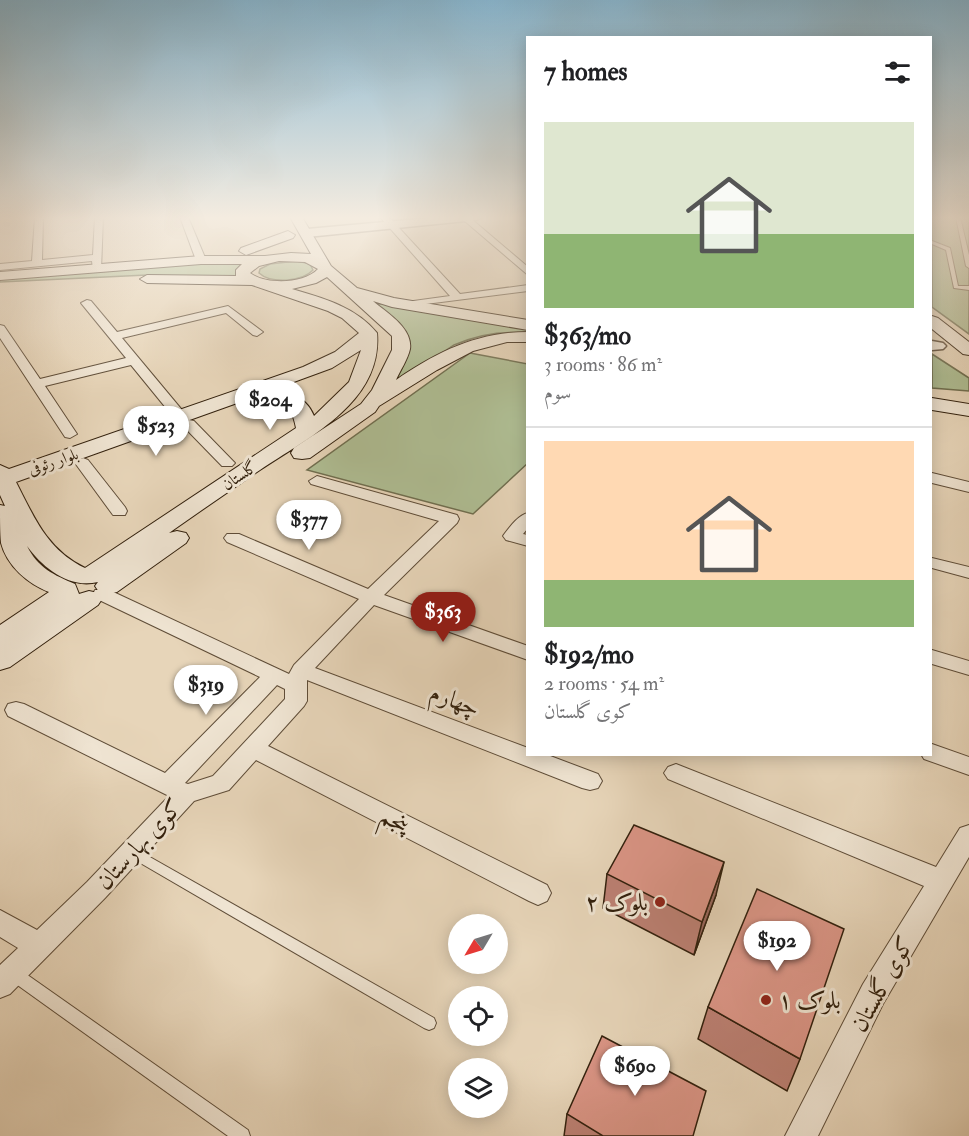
<!DOCTYPE html>
<meta charset="utf-8">
<style>
:root{--surface:#fff;--page:#f6f6f6;--text:#202124;--muted:#757577;--line:#e0e0e0;--accent:#8f2418}
body{margin:0;font-family:"IM FELL Double Pica",Amiri,serif;background:var(--page);color:var(--text);height:100vh;display:flex;flex-direction:column;font-size:22px;white-space:nowrap}
*{box-sizing:border-box;margin:0}
p{font-size:20px;color:var(--muted)}
.icon{flex:none;width:33px;height:33px;fill:none;stroke:currentColor;stroke-width:2;stroke-linecap:round;stroke-linejoin:round}
.map{position:relative;flex:1;overflow:hidden}
.drawer{position:absolute;left:526px;top:36px;width:406px;height:720px;display:flex;flex-direction:column;background:var(--surface);border-radius:0px;box-shadow:0 3px 15px #0003}
.drawer>*{flex:none}
.needle{width:39px;rotate:232deg}
.tools{position:absolute;left:448px;top:914px;display:grid;gap:12px}
.tools a{display:grid;place-items:center;width:60px;height:60px;border-radius:50%;background:var(--surface);box-shadow:0 3px 15px #0003;font-size:30px}
.price{position:absolute;translate:-50% -51px;padding:0 14px;border-radius:21px;background:#fff;color:#222;font-size:20px;line-height:39px;filter:drop-shadow(0 2px 3px #0008)}
.price::after{content:'';position:absolute;left:50%;top:36px;width:18px;height:14px;margin-left:-9px;background:inherit;clip-path:polygon(0 0,100% 0,50% 100%)}
.price.active{background:var(--accent);color:#fff}
ul{padding:0;list-style:none}
li{display:grid;align-content:center;gap:12px;height:318px;padding:0 18px}
li+li{border-top:2px solid var(--line)}
li span{display:grid;place-items:center;height:186px;border-radius:0px;color:#555}
li>.icon{margin-inline-start:auto}
span .icon{width:108px;height:108px;fill:#fffc;stroke-width:1}
li b{font-size:26px}
h2{display:flex;justify-content:space-between;align-items:center;height:72px;padding:0 18px;font-size:26px}
.map>svg:first-child{display:block}
.green{fill:#afbe94;stroke:#706f50;stroke-width:1.5}
.lines{fill:none;stroke-linecap:round;stroke-linejoin:round}
.service-casing{stroke:#5f4d38;stroke-width:2}
.minor-casing{stroke:#5f4d38;stroke-width:2}
.tertiary-casing{stroke:#5f4d38;stroke-width:3}
.secondary-casing{stroke:#32200d;stroke-width:2}
.service{fill:#efe4d2;fill-rule:evenodd}
.minor{fill:#efe4d2;fill-rule:evenodd}
.tertiary{fill:#efe4d2;fill-rule:evenodd}
.secondary{fill:#efe4d2;fill-rule:evenodd}
.wall{fill:#bc8073;stroke:#32200d;stroke-width:1.5}
.shaded-wall{fill:#99685e;stroke:#32200d;stroke-width:1.5}
.building{fill:#db9586;stroke:#32200d;stroke-width:1.5}
.poi-dot{fill:#8f2418;stroke:#efe4d2;stroke-width:2}
.labels{text-anchor:middle;stroke-width:6;stroke-linejoin:round;paint-order:stroke}
.far-street-label{font-size:16px;fill:#32200d;stroke:#efe4d2}
.near-street-label{font-size:24px;fill:#32200d;stroke:#efe4d2}
.near-poi-label{font-size:24px;fill:#32200d;stroke:#efe4d2;text-anchor:end}
</style>
<div class="map">
<svg width="969" height="1136" viewBox="0 0 969 1136">
<rect width="100%" height="100%" fill="#e7d5b9"/>
<filter id="stains"><feTurbulence type="fractalNoise" baseFrequency=".00333" numOctaves="4"/><feColorMatrix values="0 0 0 0 .2 0 0 0 0 .09 0 0 0 0 .02 0 0 0 .5 -.17"/></filter>
<radialGradient id="worn" r=".72"><stop offset=".6" stop-color="#630" stop-opacity="0"/><stop offset="1" stop-color="#630" stop-opacity=".3"/></radialGradient>
<!-- green -->
<g class="green">
<path d="M932 217H969V334L932 307Z"/>
<path d="M297 261 310 264 313 270C302 282 271 284 259 273L260 269 270 264Z"/>
<path d="M251 262 237 273 235 279 147 275 0 282V278L116 267Z"/>
<path d="M386 303 528 328V334C503 330 478 335 454 345L387 390 405 354 376 305Z"/>
<path d="M470 353 528 364V463L473 514 307 470Z"/>
<path d="M932 354 969 378V391L932 388Z"/>
</g>
<g class="lines">
<!-- service casing -->
<g class="service-casing">
<g id="service">
<path d="M956 217H960L969 255V268L966 266Z"/>
<path d="M932 241 950 248 958 286H969V290L954 288 946 250 932 244Z"/>
<path d="M134 848 434 1018 436 1023 434 1028 429 1030 424 1028 130 857 128 853 130 849Z"/>
<path d="M14 967 19 969 248 1130 250 1136H228L9 979 7 974 9 969Z"/>
</g>
</g>
<!-- minor casing -->
<g class="minor-casing">
<g id="minor">
<path d="M35 217H43L42 260 93 255 95 217H103L101 270H93L92 261 0 270V264L32 261Z"/>
<path d="M180 217H188L206 260 205 262 196 260Z"/>
<path d="M380 217H389L460 294 528 285V291L402 307 400 305 406 302 450 296Z"/>
<path d="M460 217H469L528 267V275Z"/>
<path d="M87 300 91 301 117 332 228 306 263 332 257 336 253 335 226 313 122 338 187 416 180 420 175 419 131 365 45 386 77 434 70 438 65 437 0 338V325L4 326 40 379 126 358 81 303Z"/>
<path d="M189 420 194 421 232 460 235 463 232 466H222L184 427 182 424 184 421Z"/>
<path d="M83 458 88 460 125 507 127 511 125 515H113L75 463Z"/>
<path d="M932 473 969 482V492L932 483Z"/>
<path d="M317 476 457 515 459 519 457 523 384 595 528 646V660L374 605 315 668 528 748V754H545L598 774 602 781 598 788 590 790 582 788 307 680V701L304 706 268 746 547 885 551 893 547 901 538 905 529 901 256 760 229 790 194 801 105 898 10 994 0 998V965L18 948 0 937V910L37 930 87 882 169 796 8 716 5 710 8 704 16 702 24 704 165 773 260 677 95 598 93 594 95 590H109L289 674 294 665 359 599 227 542 224 538 227 534H239L368 589 439 521 311 484 309 481ZM277 685 285 689V699L213 776 188 784 185 783Z"/>
<path d="M528 513V528L523 534 528 535V546L506 540 503 536C509 528 518 515 528 513Z"/>
<path d="M932 558 969 567V578L932 568Z"/>
<path d="M932 650 969 661V675L932 664Z"/>
<path d="M932 744 969 757V775L924 759 921 754H932Z"/>
<path d="M676 764 936 867 960 828 969 825V857L883 1004 818 1136H785L863 984 924 886 668 779 664 773 668 767Z"/>
</g>
</g>
<!-- tertiary casing -->
<g class="tertiary-casing">
<g id="tertiary">
<path d="M440 217H482L476 220 307 237 301 233 307 229Z"/>
<path d="M932 341 943 343 946 346 943 349 932 350Z"/>
</g>
</g>
<!-- secondary casing -->
<g class="secondary-casing">
<g id="secondary">
<path d="M290 217H302L331 266 357 288 394 298 528 320V330L392 307 373 301C387 313 413 328 410 349 408 359 400 371 396 380 437 352 477 332 528 332V342H507L473 351 437 370 379 406 375 412 310 458 302 459 294 458 291 453 294 448 361 404 372 390 392 350V336L327 277 316 283 292 289C323 298 356 307 377 333 383 402 309 437 260 470 229 491 199 512 169 533L177 531 186 533 189 538 186 543 117 592 108 594 99 592 95 586 98 582C69 589 43 568 27 546 38 568 54 575 75 584L79 594 89 591 98 593 102 599 98 605 10 667 0 670V625L49 592C28 584 7 566 1 543 0 532 0 517 0 505L5 506 0 495V465L9 469 303 367 335 352 359 333 342 318 328 311 252 285 147 283 140 279 147 275 236 276V270L242 264H201L0 280V272L201 256H265L291 253 311 254ZM279 261 305 262 318 269C304 284 266 285 250 273L259 266ZM361 350 349 382 314 416C305 393 283 391 261 394L332 368ZM240 402 242 407C269 414 288 386 296 428L85 568C47 550 34 517 16 482Z"/>
<path d="M288 231 295 235 293 238 246 255 239 251 241 248Z"/>
<path d="M932 316 938 318 969 342V355L963 354 932 329Z"/>
<path d="M932 398 969 404V416L932 410Z"/>
</g>
</g>
<!-- service -->
<use href="#service" class="service"/>
<!-- minor -->
<use href="#minor" class="minor"/>
<!-- tertiary -->
<use href="#tertiary" class="tertiary"/>
<!-- secondary -->
<use href="#secondary" class="secondary"/>
</g>
<!-- wall -->
<g class="wall">
<path d="M607 874 716 895 694 955 603 908Z"/>
<path d="M708 1007 800 1059 787 1091 698 1039Z"/>
<path d="M567 1114 693 1136H564Z"/>
</g>
<!-- shaded-wall -->
<path class="shaded-wall" d="M724 862 716 895 694 955 702 922Z"/>
<!-- building -->
<g class="building">
<path d="M634 825 724 862 702 922 607 874Z"/>
<path d="M757 889 844 929 800 1059 708 1007Z"/>
<path d="M602 1036 706 1091 693 1136H603L567 1114Z"/>
</g>
<!-- sky -->
<linearGradient id="sky" x2="0" y2="1"><stop stop-color="#87b6d0"/><stop offset="0.58" stop-color="#f4ece0"/><stop offset="1" stop-color="#f4ece0" stop-opacity="0"/></linearGradient>
<rect width="969" height="376" fill="url(#sky)"/>
<!-- markers -->
<g class="poi-dot">
<circle cx="660" cy="902" r="6"/>
<circle cx="766" cy="1000" r="6"/>
</g>
<g class="labels">
<!-- far-street labels -->
<g class="far-street-label">
<text transform="translate(53 461) rotate(-19)" y="6">بلوار رئوفی</text>
<text transform="translate(239 475) rotate(-34)" y="6">گلستان</text>
</g>
<!-- near-street labels -->
<g class="near-street-label">
<text transform="translate(455 700) rotate(21)" y="8">چهارم</text>
<text transform="translate(395 820) rotate(27)" y="8">پنجم</text>
<text transform="translate(139 844) rotate(-47)" y="8">کوی بهارستان</text>
<text transform="translate(882 984) rotate(-61)" y="8">کوی گلستان</text>
</g>
<!-- near-poi labels -->
<g class="near-poi-label">
<text x="648" y="910">بلوک ۲</text>
<text x="778" y="1008" text-anchor="start">بلوک ۱</text>
</g>
</g>
<rect width="100%" height="100%" filter="url(#stains)"/>
<rect width="100%" height="100%" fill="url(#worn)"/>
</svg>
<div class="tools">
<a><svg class="needle" viewBox="-14 -14 28 28"><path d="M0-13l5 13h-10z" fill="#e53935"/><path d="M0 13l5-13h-10z" fill="#757577"/></svg></a>
<a><svg class="icon" aria-label="locate" viewBox="0 0 24 24"><circle cx="12" cy="12" r="6"/><path d="M12 2v4M12 18v4M2 12h4M18 12h4"/></svg></a>
<a><svg class="icon" aria-label="layers" viewBox="0 0 24 24"><path d="M12 4l9 5-9 5-9-5zM3 14l9 5 9-5"/></svg></a>
</div>
<b class="price" style="left:270px;top:431px">$204</b>
<b class="price" style="left:156px;top:457px">$523</b>
<b class="price" style="left:309px;top:551px">$377</b>
<b class="price active" style="left:443px;top:643px">$363</b>
<b class="price" style="left:206px;top:716px">$319</b>
<b class="price" style="left:777px;top:972px">$192</b>
<b class="price" style="left:635px;top:1097px">$690</b>
<section class="drawer">
<h2>7 homes<svg class="icon" aria-label="filters" viewBox="0 0 24 24"><path d="M4 7h16M4 17h16"/><circle cx="9" cy="7" r="2"/><circle cx="15" cy="17" r="2"/></svg></h2>
<ul>
<li><span style="background:linear-gradient(#dfe7d0 60%,#8fb573 0)"><svg class="icon" aria-label="home" viewBox="0 0 24 24"><path d="M3 11l9-7 9 7M6 9v11h12V9"/></svg></span><div><b>$363/mo</b><p>3 rooms · 86 m²</p><p>سوم</p></div></li>
<li><span style="background:linear-gradient(#ffd9b3 75%,#8fb573 0)"><svg class="icon" aria-label="home" viewBox="0 0 24 24"><path d="M3 11l9-7 9 7M6 9v11h12V9"/></svg></span><div><b>$192/mo</b><p>2 rooms · 54 m²</p><p>کوی گلستان</p></div></li>
</ul>
</section>
</div>
